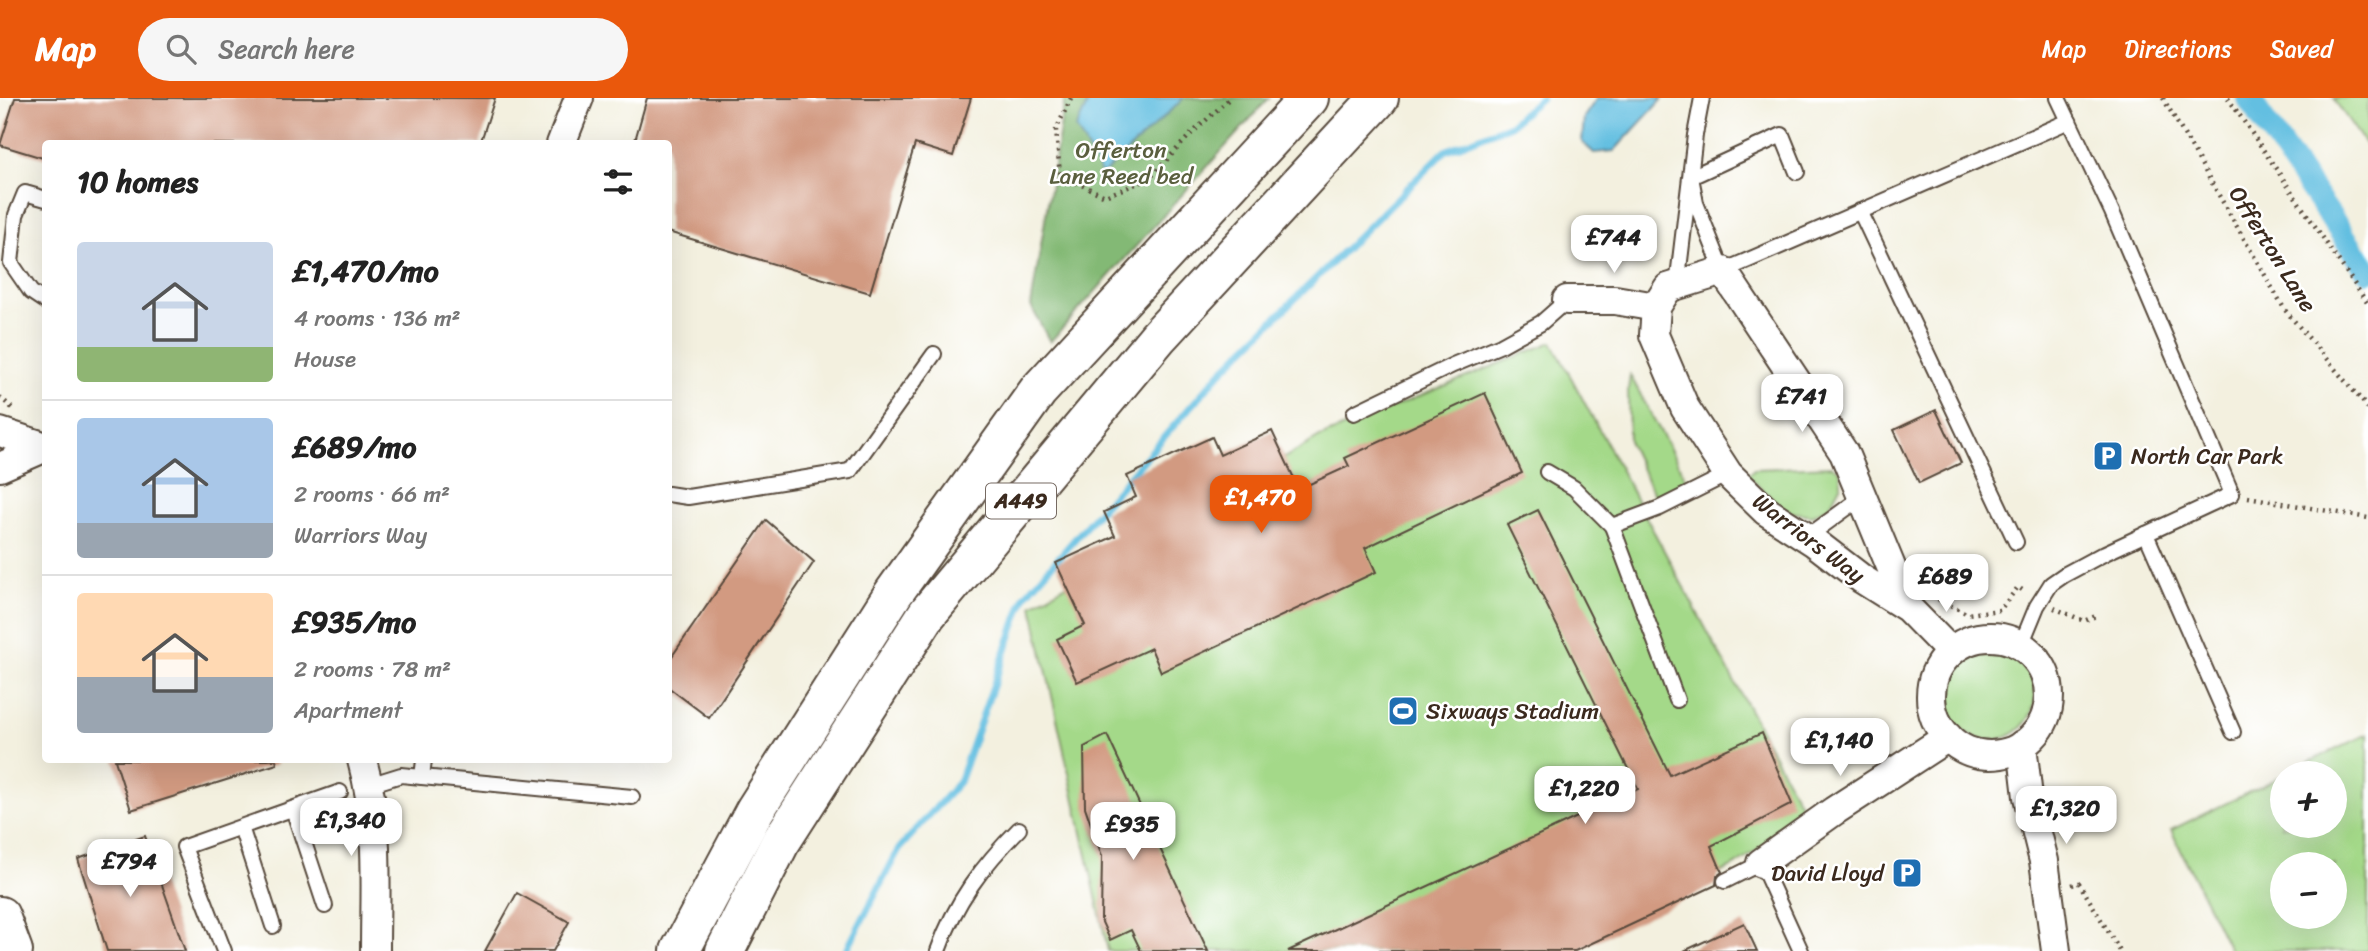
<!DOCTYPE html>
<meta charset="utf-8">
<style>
:root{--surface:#fff;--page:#f6f6f6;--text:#222;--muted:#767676;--line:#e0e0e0;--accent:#ea580c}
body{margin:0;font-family:Sriracha,sans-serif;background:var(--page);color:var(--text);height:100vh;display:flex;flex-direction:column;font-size:26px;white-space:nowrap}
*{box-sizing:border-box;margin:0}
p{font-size:23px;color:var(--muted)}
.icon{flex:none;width:38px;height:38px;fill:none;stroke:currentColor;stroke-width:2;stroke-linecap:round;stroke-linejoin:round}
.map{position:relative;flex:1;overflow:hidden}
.panel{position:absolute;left:42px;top:42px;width:630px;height:623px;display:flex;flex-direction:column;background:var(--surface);border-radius:7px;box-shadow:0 7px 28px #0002}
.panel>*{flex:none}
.fabs{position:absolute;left:2270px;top:663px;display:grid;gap:14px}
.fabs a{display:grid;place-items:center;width:77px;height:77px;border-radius:50%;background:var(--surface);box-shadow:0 7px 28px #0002;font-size:35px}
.price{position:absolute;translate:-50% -60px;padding:0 16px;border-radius:14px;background:#fff;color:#222;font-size:23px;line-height:46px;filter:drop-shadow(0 2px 4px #0008)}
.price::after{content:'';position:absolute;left:50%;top:42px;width:21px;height:16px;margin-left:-10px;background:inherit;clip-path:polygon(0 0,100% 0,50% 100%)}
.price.current{background:var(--accent);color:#fff}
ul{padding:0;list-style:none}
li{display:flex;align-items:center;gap:21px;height:175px;padding:0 35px}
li+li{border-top:2px solid var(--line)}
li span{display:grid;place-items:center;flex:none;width:196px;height:140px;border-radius:7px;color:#555}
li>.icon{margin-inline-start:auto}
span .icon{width:84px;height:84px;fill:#fffc;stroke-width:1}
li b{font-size:30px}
h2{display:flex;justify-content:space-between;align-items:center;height:84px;padding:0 35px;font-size:30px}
header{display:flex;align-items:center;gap:42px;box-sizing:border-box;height:98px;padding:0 35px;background:var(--accent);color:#fff}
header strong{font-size:33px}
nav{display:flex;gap:38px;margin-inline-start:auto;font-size:24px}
.search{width:490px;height:63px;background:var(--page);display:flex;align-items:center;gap:18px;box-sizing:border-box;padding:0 24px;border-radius:38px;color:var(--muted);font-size:26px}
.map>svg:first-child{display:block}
.green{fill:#a4d989;stroke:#708254;stroke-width:2;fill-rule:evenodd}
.forest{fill:#83b975;stroke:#5f724a;stroke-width:2}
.water{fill:#63bfe1;stroke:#4f7480;stroke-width:2}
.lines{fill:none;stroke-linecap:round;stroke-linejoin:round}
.stream{stroke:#63bfe1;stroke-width:7}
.canal{stroke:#63bfe1;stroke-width:24}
.building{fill:#d29a81}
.service-casing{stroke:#57483b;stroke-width:18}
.minor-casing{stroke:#57483b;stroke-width:32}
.primary-casing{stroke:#57483b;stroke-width:42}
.trunk-casing{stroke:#57483b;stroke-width:42}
.path{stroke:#57483b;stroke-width:4.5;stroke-dasharray:2 5;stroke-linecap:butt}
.service{stroke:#fff;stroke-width:14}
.minor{stroke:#fff;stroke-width:28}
.primary{stroke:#fff;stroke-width:38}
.trunk{stroke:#fff;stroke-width:38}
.labels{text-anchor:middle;stroke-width:5;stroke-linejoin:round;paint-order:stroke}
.shield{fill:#fff;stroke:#766a62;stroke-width:2}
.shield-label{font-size:21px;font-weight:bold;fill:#3b2a1e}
.park-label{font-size:23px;fill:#5a5f3e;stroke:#fff}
.street-label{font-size:23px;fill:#3b2a1e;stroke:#fff}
.poi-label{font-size:23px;fill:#3b2a1e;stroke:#fff;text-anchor:start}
</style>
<header>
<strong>Map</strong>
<div class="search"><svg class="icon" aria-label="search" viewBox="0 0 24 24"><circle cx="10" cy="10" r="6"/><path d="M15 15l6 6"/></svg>Search here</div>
<nav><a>Map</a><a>Directions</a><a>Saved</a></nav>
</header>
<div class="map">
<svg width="2368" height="853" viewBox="0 0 2368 853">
<rect width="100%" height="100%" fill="#fff"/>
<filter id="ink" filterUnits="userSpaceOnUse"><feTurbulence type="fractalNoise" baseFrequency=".0143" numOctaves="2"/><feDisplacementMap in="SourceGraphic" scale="14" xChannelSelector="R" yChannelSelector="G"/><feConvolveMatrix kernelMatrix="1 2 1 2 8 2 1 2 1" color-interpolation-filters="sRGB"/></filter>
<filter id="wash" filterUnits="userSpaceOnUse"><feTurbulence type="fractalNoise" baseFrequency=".00686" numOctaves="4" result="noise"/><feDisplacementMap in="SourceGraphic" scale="28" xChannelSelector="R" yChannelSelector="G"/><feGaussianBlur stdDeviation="1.57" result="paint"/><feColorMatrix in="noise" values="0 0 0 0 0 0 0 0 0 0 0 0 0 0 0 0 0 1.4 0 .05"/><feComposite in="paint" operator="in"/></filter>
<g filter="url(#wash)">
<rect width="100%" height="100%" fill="#f3f0df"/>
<!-- green -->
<g class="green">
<path d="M2333 0H2368V50Z"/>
<path d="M1552 244 1807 719 1734 768 1566 853H1108L1032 507 1320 339Z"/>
<path d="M1630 277 1691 390 1657 403 1629 345 1628 292Z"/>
<path d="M1832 368 1840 373 1841 386 1829 409 1812 417 1788 414 1747 377 1754 371Z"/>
<circle cx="1990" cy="597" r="45"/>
<path d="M2368 636V853H2230L2171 732 2282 678V728H2334V676L2286 675ZM2282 766H2334V819H2282Z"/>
</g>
<!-- forest -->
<path class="forest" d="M1065 0H1269L1050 244 1031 208Z"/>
<!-- water -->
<g class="water">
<path d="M1090 0H1184L1102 77 1076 30Z"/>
<path d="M1597 0H1663L1614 53 1594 55 1582 44 1584 19Z"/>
</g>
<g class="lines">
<!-- stream -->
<path class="stream" d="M846 853 899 751 959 684 1025 498 1220 275 1445 53 1510 27 1541 0"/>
<!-- canal -->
<path class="canal" d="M2248 0 2368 173"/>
</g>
<g id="blocks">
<!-- building -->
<g class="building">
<path d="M15 0H495L480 46H46V61L0 47Z"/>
<path d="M647 0H971L953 58 915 46 870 195 668 134V46H634Z"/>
<path d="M1485 295 1522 375 1365 450 1376 474 1161 574 1151 550 1077 584 1057 541 1085 527 1056 465 1115 438 1104 414 1136 399 1127 378 1212 339 1220 357 1272 333 1299 391 1349 368 1345 360Z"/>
<path d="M1936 312 1961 365 1919 385 1894 332Z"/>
<path d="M1538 412 1670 677 1762 635 1792 706 1711 748 1722 774 1717 778 1716 787 1575 853H1288L1638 691 1507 427Z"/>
<path d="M766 422 814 464 709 620 668 589V564Z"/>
<path d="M1107 637 1208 853H1141L1131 832 1110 842 1101 822 1102 758 1085 709 1084 649Z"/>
<path d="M115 662H276L277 666 131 712Z"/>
<path d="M145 738 185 853H107L78 761Z"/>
<path d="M517 795 569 824 553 853H485Z"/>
<path d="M1744 825 1757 853H1684Z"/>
</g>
</g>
</g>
<g filter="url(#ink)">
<use href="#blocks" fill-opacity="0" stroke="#57483b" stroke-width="2"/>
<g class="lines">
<!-- service casing -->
<g class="service-casing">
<g id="service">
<path d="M1691 79 1696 105 1723 173 2069 23"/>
<path d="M1691 79 1782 37 1797 74"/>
<path d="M46 101 25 95 16 117 11 165 31 194 46 204"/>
<path d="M1860 113 2016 444"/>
<path d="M1677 188 1695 37 1702 0"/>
<path d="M1354 315 1453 267 1501 247 1541 225 1567 202"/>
<path d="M1547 374 1574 390 1612 428 1660 410 1728 376"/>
<path d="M668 396 688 399 850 373 934 256"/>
<path d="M1612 428 1677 602"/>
<path d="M2146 436 2233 634"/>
<path d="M1807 439 1862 399"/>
<path d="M2021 547 2037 508 2051 486 2064 477 2105 455 2232 396 2112 114 2058 0"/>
<path d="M422 679 424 662"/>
<path d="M369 687 401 677 632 699"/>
<path d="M293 711 325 808"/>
<path d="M241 729 273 828"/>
<path d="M1725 783 1761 765 1801 853"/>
<path d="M224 853 184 749 340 694"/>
<path d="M938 853C955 804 983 767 1019 731"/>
</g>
</g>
<!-- minor casing -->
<g class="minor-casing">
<g id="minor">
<path d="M561 46 579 0"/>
<path d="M1567 202H1615L1656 209"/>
<path d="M0 334 46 349"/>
<path d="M0 369 46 349"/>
<path d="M1908 510 1844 355 1723 173 1668 190 1656 209 1654 237 1685 310 1728 376 1766 413 1814 444 1862 481 1908 510 1951 554"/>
<circle cx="1990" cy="598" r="59"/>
<path d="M2022 647 2028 699 2044 763 2056 853"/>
<path d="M362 662C380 727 375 786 375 853"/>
<path d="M1761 765 1834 713 1948 639"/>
</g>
</g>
<!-- primary casing -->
<g class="primary-casing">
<path id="primary" d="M0 818 13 853"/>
</g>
<!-- trunk casing -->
<g class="trunk-casing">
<g id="trunk">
<path d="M680 853 755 712 893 496 1038 293 1309 0"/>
<path d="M725 853 780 745 927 516 1158 239 1379 0"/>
</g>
</g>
<!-- path -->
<g class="path">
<path d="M1071 0 1056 32 1060 77 1105 98 1149 81 1190 37 1230 0"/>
<path d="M2163 0 2285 212 2368 310"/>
<path d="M2228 0 2368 206"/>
<path d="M0 299 12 310"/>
<path d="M2248 399 2368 420"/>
<path d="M1938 501 1968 516 2000 512 2018 489 2025 494"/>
<path d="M2054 510 2084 523 2098 517"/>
<path d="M2072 787 2079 785 2120 853"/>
</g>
<!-- service -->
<use href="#service" class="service"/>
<!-- minor -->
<use href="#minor" class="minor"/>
<!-- primary -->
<use href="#primary" class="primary"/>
<!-- trunk -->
<use href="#trunk" class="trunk"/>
</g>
</g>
<!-- icons -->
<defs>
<g id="parking-square" transform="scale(1.575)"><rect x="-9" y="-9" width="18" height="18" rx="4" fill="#1f6fb2" stroke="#fff"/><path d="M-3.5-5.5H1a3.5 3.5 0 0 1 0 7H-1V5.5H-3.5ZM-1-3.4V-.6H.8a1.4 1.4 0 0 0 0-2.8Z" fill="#fff"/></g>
<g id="stadium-square" transform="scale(1.575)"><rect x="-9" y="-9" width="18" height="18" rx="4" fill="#1f6fb2" stroke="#fff"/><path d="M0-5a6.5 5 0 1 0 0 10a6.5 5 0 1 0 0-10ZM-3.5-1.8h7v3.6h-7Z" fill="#fff"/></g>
</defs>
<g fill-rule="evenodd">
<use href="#parking-square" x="2108" y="358"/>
<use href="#stadium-square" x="1403" y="613"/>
<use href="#parking-square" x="1907" y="775"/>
</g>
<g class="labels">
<!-- shield labels -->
<rect class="shield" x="986" y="385.5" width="70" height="35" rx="5"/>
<g class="shield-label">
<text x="1021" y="410">A449</text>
</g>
<!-- park labels -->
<g class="park-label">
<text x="1121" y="60">Offerton<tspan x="1121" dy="26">Lane Reed bed</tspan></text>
</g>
<!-- street labels -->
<g class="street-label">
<text transform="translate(2273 151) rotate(58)" y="8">Offerton Lane</text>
<text transform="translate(1809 440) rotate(37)" y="8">Warriors Way</text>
</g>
<!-- poi labels -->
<g class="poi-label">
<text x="2131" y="366">North Car Park</text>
<text x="1426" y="621">Sixways Stadium</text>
<text x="1884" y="783" text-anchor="end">David Lloyd</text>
</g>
</g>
</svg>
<div class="fabs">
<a>+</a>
<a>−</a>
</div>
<b class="price" style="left:1614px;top:177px">£744</b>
<b class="price" style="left:1802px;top:336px">£741</b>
<b class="price current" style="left:1261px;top:437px">£1,470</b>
<b class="price" style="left:1946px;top:516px">£689</b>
<b class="price" style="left:1840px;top:680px">£1,140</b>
<b class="price" style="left:1585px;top:728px">£1,220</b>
<b class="price" style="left:2066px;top:748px">£1,320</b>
<b class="price" style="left:351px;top:760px">£1,340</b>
<b class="price" style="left:1133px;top:764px">£935</b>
<b class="price" style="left:130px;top:801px">£794</b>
<section class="panel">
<h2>10 homes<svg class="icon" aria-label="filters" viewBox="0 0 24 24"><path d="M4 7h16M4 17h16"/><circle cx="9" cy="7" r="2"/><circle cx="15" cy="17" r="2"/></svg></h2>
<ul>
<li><span style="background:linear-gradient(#c9d6e8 75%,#8fb573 0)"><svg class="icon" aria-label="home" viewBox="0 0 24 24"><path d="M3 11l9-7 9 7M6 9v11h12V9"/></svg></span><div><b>£1,470/mo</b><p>4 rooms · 136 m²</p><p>House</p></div></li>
<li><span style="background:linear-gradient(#a9c7e8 75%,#9aa5b1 0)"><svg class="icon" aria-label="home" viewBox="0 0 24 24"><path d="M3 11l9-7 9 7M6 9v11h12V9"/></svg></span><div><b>£689/mo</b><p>2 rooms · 66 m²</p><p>Warriors Way</p></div></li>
<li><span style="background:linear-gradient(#ffd9b3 60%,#9aa5b1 0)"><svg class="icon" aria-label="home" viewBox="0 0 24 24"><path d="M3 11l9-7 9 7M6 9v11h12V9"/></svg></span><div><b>£935/mo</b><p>2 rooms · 78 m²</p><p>Apartment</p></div></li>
</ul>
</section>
</div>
